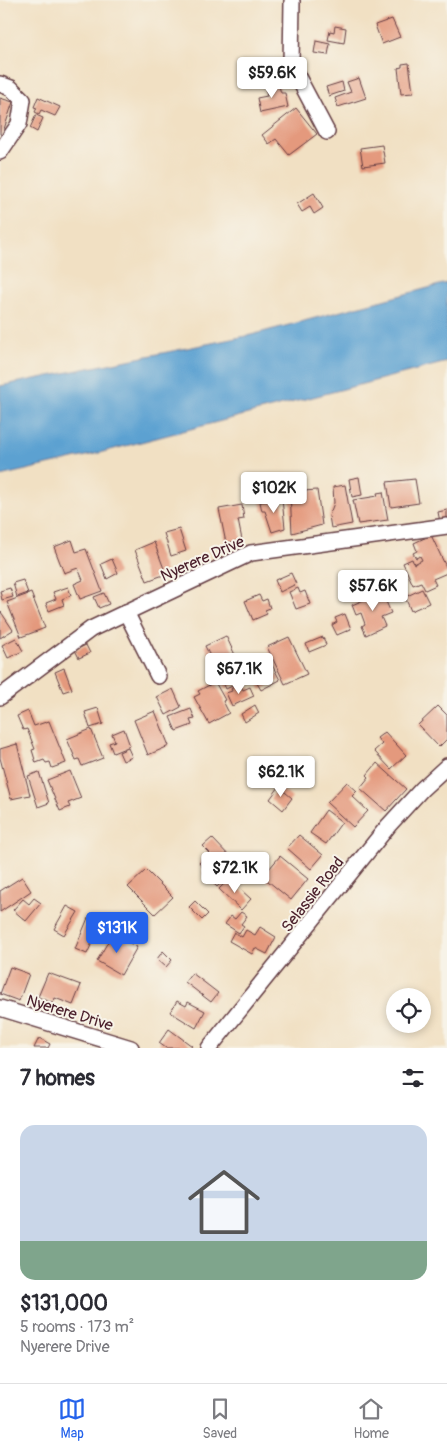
<!DOCTYPE html>
<meta charset="utf-8">
<style>
:root{--surface:#fff;--page:#f2f2f3;--text:#2b2b33;--muted:#7c7c81;--line:#e1e1e2;--accent:#2563eb}
body{margin:0;font-family:Pangolin,sans-serif;background:var(--page);color:var(--text);height:100vh;display:flex;flex-direction:column;font-size:19px;white-space:nowrap}
*{box-sizing:border-box;margin:0}
p{font-size:16px;color:var(--muted)}
.icon{flex:none;width:28px;height:28px;fill:none;stroke:currentColor;stroke-width:2;stroke-linecap:round;stroke-linejoin:round}
.map{position:relative;height:1048px;overflow:hidden}
.side{display:flex;flex-direction:column;background:var(--surface);flex:1}
.side>*{flex:none}
.controls{position:absolute;left:386px;top:988px;display:grid;gap:10px}
.controls a{display:grid;place-items:center;width:45px;height:45px;border-radius:50%;background:var(--surface);box-shadow:0 2px 8px #0003;font-size:25px}
.price{position:absolute;translate:-50% -42px;padding:0 11px;border-radius:5px;background:#fff;color:#222;font-size:16px;line-height:32px;filter:drop-shadow(0 1px 2px #0008)}
.price::after{content:'';position:absolute;left:50%;top:30px;width:15px;height:11px;margin-left:-8px;background:inherit;clip-path:polygon(0 0,100% 0,50% 100%)}
.price.active{background:var(--accent);color:#fff}
ul{padding:0;list-style:none}
li{display:grid;align-content:center;gap:10px;height:265px;padding:0 20px}
li+li{border-top:1px solid var(--line)}
li span{display:grid;place-items:center;height:155px;border-radius:15px;color:#555}
li>.icon{margin-inline-start:auto}
span .icon{width:90px;height:90px;fill:#fffc;stroke-width:1}
li b{font-size:21px}
h2{display:flex;justify-content:space-between;align-items:center;height:60px;padding:0 20px;font-size:21px}
.tabs{display:flex;justify-content:space-around;align-items:center;height:70px;border-top:1px solid var(--line);background:var(--surface);font-size:14px;color:var(--muted)}
.tabs a{display:grid;justify-items:center;gap:2px}
.tabs .active{color:var(--accent)}
.map>svg:first-child{display:block}
.water{fill:#5ba1d1;stroke:#52607e}
.building{fill:#e4997d}
.lines{fill:none;stroke-linecap:round;stroke-linejoin:round}
.minor-casing{stroke:#633c42;stroke-width:18}
.minor{stroke:#fff;stroke-width:15}
.labels{text-anchor:middle;stroke-width:4;stroke-linejoin:round;paint-order:stroke}
.street-label{font-size:16px;fill:#4a1f2b;stroke:#f7f3e8}
</style>
<div class="map">
<svg width="447" height="1048" viewBox="0 0 447 1048">
<rect width="100%" height="100%" fill="#f7f3e8"/>
<filter id="ink" filterUnits="userSpaceOnUse"><feTurbulence type="fractalNoise" baseFrequency=".02" numOctaves="2"/><feDisplacementMap in="SourceGraphic" scale="10" xChannelSelector="R" yChannelSelector="G"/><feConvolveMatrix kernelMatrix="1 2 1 2 8 2 1 2 1" color-interpolation-filters="sRGB"/></filter>
<filter id="wash" filterUnits="userSpaceOnUse"><feTurbulence type="fractalNoise" baseFrequency=".0096" numOctaves="4" result="noise"/><feDisplacementMap in="SourceGraphic" scale="20" xChannelSelector="R" yChannelSelector="G"/><feGaussianBlur stdDeviation="1.12" result="paint"/><feColorMatrix in="noise" values="0 0 0 0 0 0 0 0 0 0 0 0 0 0 0 0 0 1.4 0 .05"/><feComposite in="paint" operator="in"/></filter>
<g filter="url(#wash)">
<rect width="100%" height="100%" fill="#f1e0c3"/>
<!-- water -->
<path class="water" d="M447 283V362L95 454 0 476V386L251 335Z"/>
<g id="blocks">
<!-- building -->
<g class="building">
<path d="M392 19 400 37 382 44 375 25Z"/>
<path d="M335 26 346 28 344 43 328 40 330 31 334 32Z"/>
<path d="M316 41 330 44 328 55 314 53Z"/>
<path d="M409 63 413 93 401 94 398 68 402 67V64Z"/>
<path d="M359 78 366 98 338 107 335 98 351 92 347 82Z"/>
<path d="M342 82 344 91 329 96 326 87Z"/>
<path d="M278 83 281 93H285L288 107 260 113 257 98 267 96 265 86Z"/>
<path d="M38 97 60 107 55 116 41 110 39 114 35 112 37 108 34 107Z"/>
<path d="M0 98 13 102 2 135 0 134Z"/>
<path d="M296 108 317 134 289 155 276 139 269 144 262 135Z"/>
<path d="M36 115 43 118 37 132 30 128Z"/>
<path d="M382 145 385 163 363 166 360 148Z"/>
<path d="M314 193 323 208 314 214 310 207 302 212 297 204Z"/>
<path d="M359 477 362 495 352 497 349 479Z"/>
<path d="M415 479 419 503 391 507 387 482Z"/>
<path d="M345 485 352 524 331 528 329 516 334 503 333 487Z"/>
<path d="M317 490 322 525 292 533 290 492Z"/>
<path d="M383 492 388 520 358 524 353 500 378 496 377 493Z"/>
<path d="M282 499 285 528 272 532 265 511H262L260 502Z"/>
<path d="M242 505 244 519 238 520 242 540 226 543 219 509Z"/>
<path d="M447 510V520L440 522 438 512Z"/>
<path d="M179 529 186 551 171 556 164 533Z"/>
<path d="M431 535 447 569V573L433 579 436 585 425 590 421 582 413 585 403 563 412 559 414 564 422 560 420 556 416 558 413 553 417 551 414 543Z"/>
<path d="M72 540 76 552 86 549 102 591 80 599 74 584 83 580 78 568 64 573 54 547Z"/>
<path d="M154 542 166 574 147 581 135 550Z"/>
<path d="M112 559 118 573 107 579 101 564Z"/>
<path d="M291 573 296 584 280 592 275 580Z"/>
<path d="M23 580 28 593 17 597 13 583Z"/>
<path d="M68 587 71 595 62 599 64 605 49 611 46 603 56 599 53 592Z"/>
<path d="M10 588 13 597 2 600 0 591Z"/>
<path d="M298 588 300 593 305 591 310 604 296 609 289 592Z"/>
<path d="M422 589 429 603 411 611 405 597Z"/>
<path d="M382 592 391 613 381 617 385 626 366 635 362 626 365 624 361 613 356 615 352 605Z"/>
<path d="M31 593 45 628 21 637 7 602Z"/>
<path d="M104 593 109 604 99 608 94 597Z"/>
<path d="M259 595 262 601 267 599 270 608 265 610 267 614 253 620 245 601Z"/>
<path d="M1 612 13 630 0 638V613Z"/>
<path d="M345 614 351 629 337 635 332 625 337 622 335 618Z"/>
<path d="M226 636 244 674 233 679 236 684 226 689 205 646Z"/>
<path d="M289 637 307 674 285 684 267 647Z"/>
<path d="M323 637 326 645 309 652 306 644Z"/>
<path d="M16 638 23 651 8 658 2 645Z"/>
<path d="M86 645 90 653 79 658 75 650Z"/>
<path d="M270 661 280 680 261 690 248 668 259 662 261 665Z"/>
<path d="M64 668 72 689 63 692 55 672Z"/>
<path d="M215 682 225 700 223 701 229 713 209 724 194 697 200 694 198 691Z"/>
<path d="M240 684 243 690 250 687 254 696 232 706 226 693 232 691 231 689Z"/>
<path d="M173 689 181 707 166 715 157 697Z"/>
<path d="M255 705 259 713 245 722 241 714Z"/>
<path d="M438 706 447 715V739L439 747 418 725Z"/>
<path d="M98 708 103 724 90 728 85 712Z"/>
<path d="M191 709 195 719 190 720 192 725 176 731 170 717Z"/>
<path d="M28 711 34 726 49 721 66 763 52 768 50 762 46 763 44 760 36 763 32 750 35 749 27 729 23 730 17 716Z"/>
<path d="M155 711 169 746 148 755 134 720Z"/>
<path d="M91 729 103 758 82 766 79 759 76 760 67 739Z"/>
<path d="M124 729 130 746 113 753 109 743 115 741 112 734Z"/>
<path d="M385 732 406 755 391 769 374 751 382 744 377 738Z"/>
<path d="M17 744 30 795 11 799 0 758V749Z"/>
<path d="M128 748 132 757 123 761 119 752Z"/>
<path d="M377 763 406 789 386 811 360 788 369 777 367 775Z"/>
<path d="M70 771 81 798 68 803 70 807 60 811 47 780Z"/>
<path d="M39 772 49 803 38 807 28 776Z"/>
<path d="M347 782 357 791 352 796 368 811 353 827 327 803Z"/>
<path d="M279 787 292 798 283 810 270 799Z"/>
<path d="M326 810 342 822 326 844 310 833Z"/>
<path d="M299 835 323 855 311 869 287 848Z"/>
<path d="M212 838 232 859 222 869 228 876 217 887 202 872 205 870 199 863 210 853 203 846Z"/>
<path d="M280 856 308 879 291 900 257 872 264 864 269 869Z"/>
<path d="M146 870 173 897 155 914 128 887Z"/>
<path d="M22 877 31 891 0 912V891Z"/>
<path d="M229 879 251 899 241 910 219 889Z"/>
<path d="M34 898 41 903 26 921 13 910 23 899 29 904Z"/>
<path d="M195 901 208 914 202 920 189 907Z"/>
<path d="M67 906 78 912 64 935 54 929Z"/>
<path d="M241 912 247 916 241 924 244 926 239 933 225 924 231 916 235 919Z"/>
<path d="M88 918 101 923 87 954 75 949Z"/>
<path d="M260 927 276 937 267 954 255 948 252 954 229 941 234 932 242 937 246 930 255 935Z"/>
<path d="M113 933 137 947 121 975 97 961Z"/>
<path d="M163 951 172 960 166 967 157 959Z"/>
<path d="M10 967 29 974 19 1001 0 994Z"/>
<path d="M48 973 81 985 73 1005 55 998 53 1003 38 997Z"/>
<path d="M192 973 218 993 211 1002 185 982Z"/>
<path d="M177 1001 186 1006 188 1002 205 1011 196 1028 170 1012Z"/>
<path d="M169 1029 192 1046 190 1048H166L159 1043Z"/>
<path d="M39 1038 50 1044 48 1048H34Z"/>
</g>
</g>
</g>
<g filter="url(#ink)">
<use href="#blocks" fill-opacity="0" stroke="#633c42" stroke-width="1"/>
<g class="lines">
<!-- minor casing -->
<g class="minor-casing">
<g id="minor">
<path d="M292 1 291 64 327 132"/>
<path d="M0 84 11 88 23 100 19 124 0 152"/>
<path d="M126 612 158 676"/>
<path d="M0 697 91 629 251 553 447 526"/>
<path d="M0 1008 131 1048"/>
<path d="M209 1048 389 825 422 789 447 766"/>
</g>
</g>
<!-- minor -->
<use href="#minor" class="minor"/>
</g>
</g>
<g class="labels">
<!-- street labels -->
<g class="street-label">
<text transform="translate(202 558) rotate(-24)" y="6">Nyerere Drive</text>
<text transform="translate(312 894) rotate(-52)" y="6">Selassie Road</text>
<text transform="translate(70 1012) rotate(17)" y="6">Nyerere Drive</text>
</g>
</g>
</svg>
<div class="controls">
<a><svg class="icon" aria-label="locate" viewBox="0 0 24 24"><circle cx="12" cy="12" r="6"/><path d="M12 2v4M12 18v4M2 12h4M18 12h4"/></svg></a>
</div>
<b class="price" style="left:272px;top:99px">$59.6K</b>
<b class="price" style="left:274px;top:514px">$102K</b>
<b class="price" style="left:373px;top:612px">$57.6K</b>
<b class="price" style="left:239px;top:695px">$67.1K</b>
<b class="price" style="left:281px;top:798px">$62.1K</b>
<b class="price" style="left:235px;top:894px">$72.1K</b>
<b class="price active" style="left:117px;top:954px">$131K</b>
</div>
<section class="side">
<h2>7 homes<svg class="icon" aria-label="filters" viewBox="0 0 24 24"><path d="M4 7h16M4 17h16"/><circle cx="9" cy="7" r="2"/><circle cx="15" cy="17" r="2"/></svg></h2>
<ul>
<li><span style="background:linear-gradient(#c9d6e8 75%,#7fa58c 0)"><svg class="icon" aria-label="home" viewBox="0 0 24 24"><path d="M3 11l9-7 9 7M6 9v11h12V9"/></svg></span><div><b>$131,000</b><p>5 rooms · 173 m²</p><p>Nyerere Drive</p></div></li>
</ul>
</section>
<nav class="tabs">
<a class="active"><svg class="icon" aria-label="map" viewBox="0 0 24 24"><path d="M3 6l6-2 6 2 6-2v14l-6 2-6-2-6 2zM9 4v14M15 6v14"/></svg>Map</a>
<a><svg class="icon" aria-label="saved" viewBox="0 0 24 24"><path d="M7 4h10v16l-5-4-5 4z"/></svg>Saved</a>
<a><svg class="icon" aria-label="home" viewBox="0 0 24 24"><path d="M3 11l9-7 9 7M6 9v11h12V9"/></svg>Home</a>
</nav>
